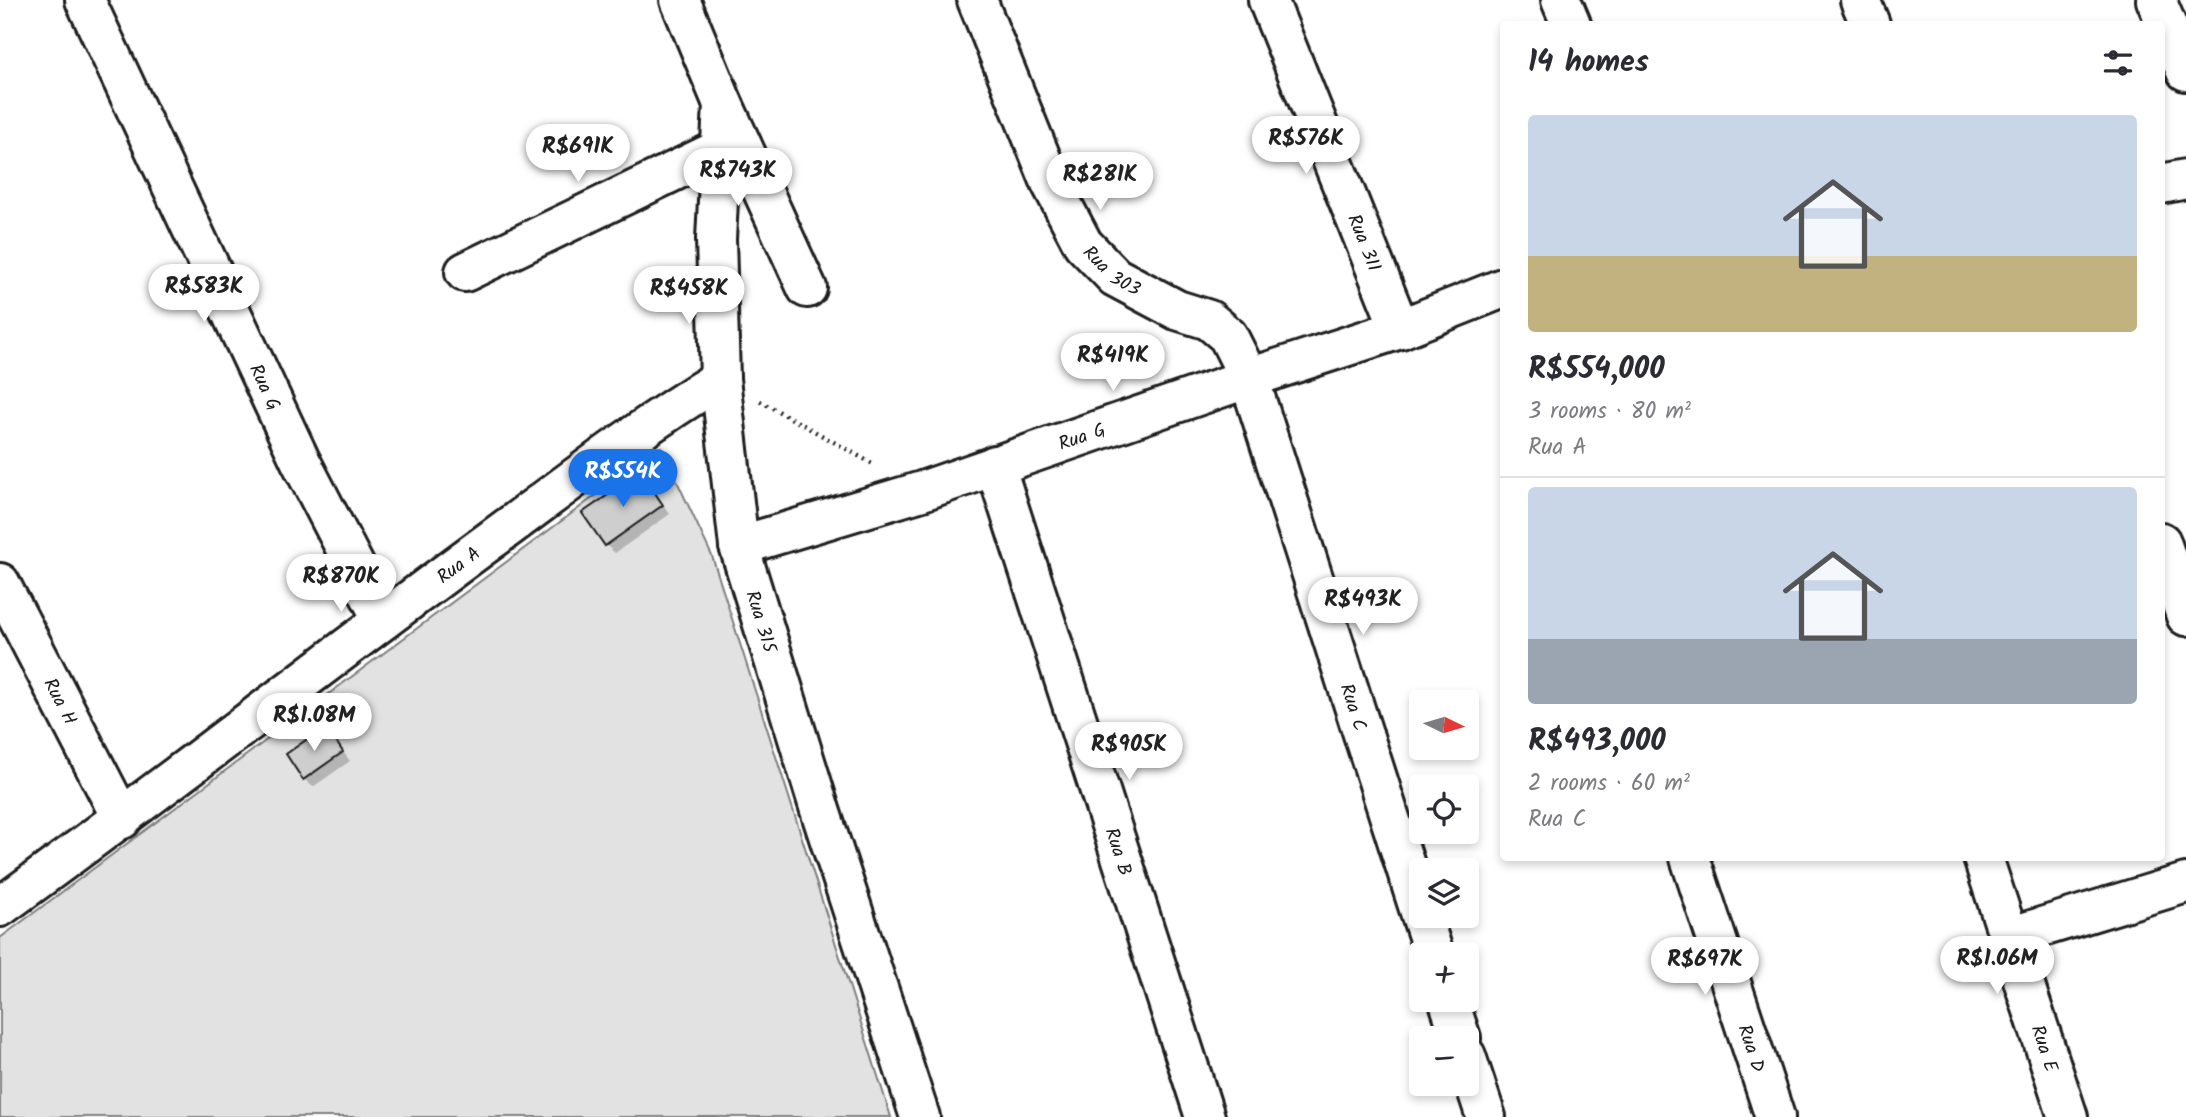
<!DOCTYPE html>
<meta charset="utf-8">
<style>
:root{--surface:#fff;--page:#f2f2f3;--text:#2b2b33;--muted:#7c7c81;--line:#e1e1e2;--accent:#1a73e8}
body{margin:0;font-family:Kalam,sans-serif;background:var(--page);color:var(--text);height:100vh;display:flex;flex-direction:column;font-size:26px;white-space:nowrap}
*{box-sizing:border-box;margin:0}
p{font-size:23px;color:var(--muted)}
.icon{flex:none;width:38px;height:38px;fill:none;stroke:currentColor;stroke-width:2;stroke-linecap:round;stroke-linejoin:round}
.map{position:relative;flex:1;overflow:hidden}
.drawer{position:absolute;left:1500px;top:21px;width:665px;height:840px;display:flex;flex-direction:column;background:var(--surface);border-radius:7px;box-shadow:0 4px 10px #0003}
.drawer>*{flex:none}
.needle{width:46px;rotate:95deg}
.fabs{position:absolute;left:1409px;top:690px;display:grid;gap:14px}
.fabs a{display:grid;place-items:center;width:70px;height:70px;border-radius:7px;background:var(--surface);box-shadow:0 4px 10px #0003;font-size:35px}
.price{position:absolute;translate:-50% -60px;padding:0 16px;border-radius:24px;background:#fff;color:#222;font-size:23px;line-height:46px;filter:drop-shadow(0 2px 4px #0008)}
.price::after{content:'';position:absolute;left:50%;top:42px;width:21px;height:16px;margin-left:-10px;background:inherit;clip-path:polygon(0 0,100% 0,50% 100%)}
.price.current{background:var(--accent);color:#fff}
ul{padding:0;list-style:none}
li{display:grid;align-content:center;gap:14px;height:371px;padding:0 28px}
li+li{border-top:2px solid var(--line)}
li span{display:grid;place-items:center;height:217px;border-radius:7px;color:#555}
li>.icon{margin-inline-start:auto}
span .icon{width:126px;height:126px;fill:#fffc;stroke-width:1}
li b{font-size:30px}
h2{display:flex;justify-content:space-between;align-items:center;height:84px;padding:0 28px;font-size:30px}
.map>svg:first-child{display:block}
.green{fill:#e2e2e2;stroke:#7f7f7f;stroke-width:2}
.shadow{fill:#0003}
.building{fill:#cecece;stroke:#1c1c1c;stroke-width:2}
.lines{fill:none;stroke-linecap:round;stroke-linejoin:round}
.street-casing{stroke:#1c1c1c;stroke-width:44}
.path{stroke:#1c1c1c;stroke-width:4.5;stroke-dasharray:2 5;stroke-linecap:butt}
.street{stroke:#fff;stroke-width:38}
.labels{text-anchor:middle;stroke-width:7;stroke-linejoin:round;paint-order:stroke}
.street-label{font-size:19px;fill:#1c1c1c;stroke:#fff}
</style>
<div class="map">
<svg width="2186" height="1117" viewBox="0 0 2186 1117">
<rect width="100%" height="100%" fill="#fff"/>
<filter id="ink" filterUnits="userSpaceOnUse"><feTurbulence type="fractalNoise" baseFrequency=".0143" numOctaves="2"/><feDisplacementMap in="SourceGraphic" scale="14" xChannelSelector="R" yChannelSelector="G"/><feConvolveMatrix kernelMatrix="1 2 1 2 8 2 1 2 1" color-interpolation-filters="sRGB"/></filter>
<g filter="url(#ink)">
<!-- green -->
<path class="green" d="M661 447 712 556 891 1117H0V938Z"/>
<!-- shadow -->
<g class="shadow">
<path d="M641 475 670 514 615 553 606 545Z"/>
<path d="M326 729 350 761 313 787 304 779Z"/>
</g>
<!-- building -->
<g class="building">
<path d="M641 472 663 505 605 546 582 513Z"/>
<path d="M326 726 343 752 303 780 286 754Z"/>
</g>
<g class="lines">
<!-- street casing -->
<g class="street-casing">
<g id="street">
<path id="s1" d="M85 0 300 460 382 619"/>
<path d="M680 0 723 104 807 288"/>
<path id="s2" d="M977 0 1051 183 1083 244 1115 277 1177 310 1209 320 1228 336 1249 378 1421 915"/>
<path id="s3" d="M1268 0 1400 329"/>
<path d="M1561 0 1571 24"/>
<path d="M1860 0 1870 24"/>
<path d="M2156 0 2186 71"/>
<path id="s4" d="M723 104 716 239 720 379 739 546 820 810 920 1117"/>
<path d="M2161 184 2186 179"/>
<path d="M465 272 718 150"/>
<path id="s5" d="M995 465 1205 1117"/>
<path d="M2161 542 2186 616"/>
<path id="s6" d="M739 546 922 491 1249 378 1400 329 1503 288"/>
<path id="s7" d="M0 583 122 819"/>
<path id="s8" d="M1690 858 1775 1117"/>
<path id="s9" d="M1983 858 2068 1117"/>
<path id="s10" d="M0 907C166 787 326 661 491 540 566 485 640 427 720 379"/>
<path d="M1421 915 1434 954"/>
<path d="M2009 937 2186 883"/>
<path d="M1448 999 1461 1038"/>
<path d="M1466 1056 1486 1117"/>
</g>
</g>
<!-- path -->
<path class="path" d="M760 401 875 465"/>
<!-- street -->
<use href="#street" class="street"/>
</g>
</g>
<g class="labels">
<!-- street labels -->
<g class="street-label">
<text dy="7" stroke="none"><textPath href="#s3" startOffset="261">Rua 311</textPath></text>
<text dy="7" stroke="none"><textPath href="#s2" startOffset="306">Rua 303</textPath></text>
<text dy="7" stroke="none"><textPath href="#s1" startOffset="427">Rua G</textPath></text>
<text dy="7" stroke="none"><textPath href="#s6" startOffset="360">Rua G</textPath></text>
<text dy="7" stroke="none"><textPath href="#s10" startOffset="572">Rua A</textPath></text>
<text dy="7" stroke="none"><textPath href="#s4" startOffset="522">Rua 315</textPath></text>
<text dy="7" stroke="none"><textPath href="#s7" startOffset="133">Rua H</textPath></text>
<text dy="7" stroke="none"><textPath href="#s2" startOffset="833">Rua C</textPath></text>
<text dy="7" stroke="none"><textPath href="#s5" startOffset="406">Rua B</textPath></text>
<text dy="7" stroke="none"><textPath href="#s8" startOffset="200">Rua D</textPath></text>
<text dy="7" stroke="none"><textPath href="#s9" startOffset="200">Rua E</textPath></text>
</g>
</g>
</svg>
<div class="fabs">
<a><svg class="needle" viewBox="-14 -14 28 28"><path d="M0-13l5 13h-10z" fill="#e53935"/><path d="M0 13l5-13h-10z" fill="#7c7c81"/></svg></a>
<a><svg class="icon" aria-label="locate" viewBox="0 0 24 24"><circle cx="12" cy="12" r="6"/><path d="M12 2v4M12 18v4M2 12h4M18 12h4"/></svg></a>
<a><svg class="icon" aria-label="layers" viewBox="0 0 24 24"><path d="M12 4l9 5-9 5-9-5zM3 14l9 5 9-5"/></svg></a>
<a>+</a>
<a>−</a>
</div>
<b class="price" style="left:1306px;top:176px">R$576K</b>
<b class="price" style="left:578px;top:184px">R$691K</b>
<b class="price" style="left:738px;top:208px">R$743K</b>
<b class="price" style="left:1100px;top:212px">R$281K</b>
<b class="price" style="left:204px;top:324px">R$583K</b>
<b class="price" style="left:689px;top:326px">R$458K</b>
<b class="price" style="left:1113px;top:393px">R$419K</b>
<b class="price current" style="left:623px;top:509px">R$554K</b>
<b class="price" style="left:341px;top:614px">R$870K</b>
<b class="price" style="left:1363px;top:637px">R$493K</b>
<b class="price" style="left:314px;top:753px">R$1.08M</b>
<b class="price" style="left:1129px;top:782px">R$905K</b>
<b class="price" style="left:1997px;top:996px">R$1.06M</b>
<b class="price" style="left:1705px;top:997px">R$697K</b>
<section class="drawer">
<h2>14 homes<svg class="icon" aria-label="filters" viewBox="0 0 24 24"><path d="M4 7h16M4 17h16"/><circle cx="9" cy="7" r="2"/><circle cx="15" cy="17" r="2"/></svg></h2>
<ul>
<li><span style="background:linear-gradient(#c9d6e8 65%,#c2b280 0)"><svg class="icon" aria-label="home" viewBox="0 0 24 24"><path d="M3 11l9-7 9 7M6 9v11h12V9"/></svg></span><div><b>R$554,000</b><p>3 rooms · 80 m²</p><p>Rua A</p></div></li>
<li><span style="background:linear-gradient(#c9d6e8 70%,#9aa5b1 0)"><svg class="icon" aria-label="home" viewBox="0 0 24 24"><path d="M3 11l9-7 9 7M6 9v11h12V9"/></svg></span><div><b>R$493,000</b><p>2 rooms · 60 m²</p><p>Rua C</p></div></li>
</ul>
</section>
</div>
